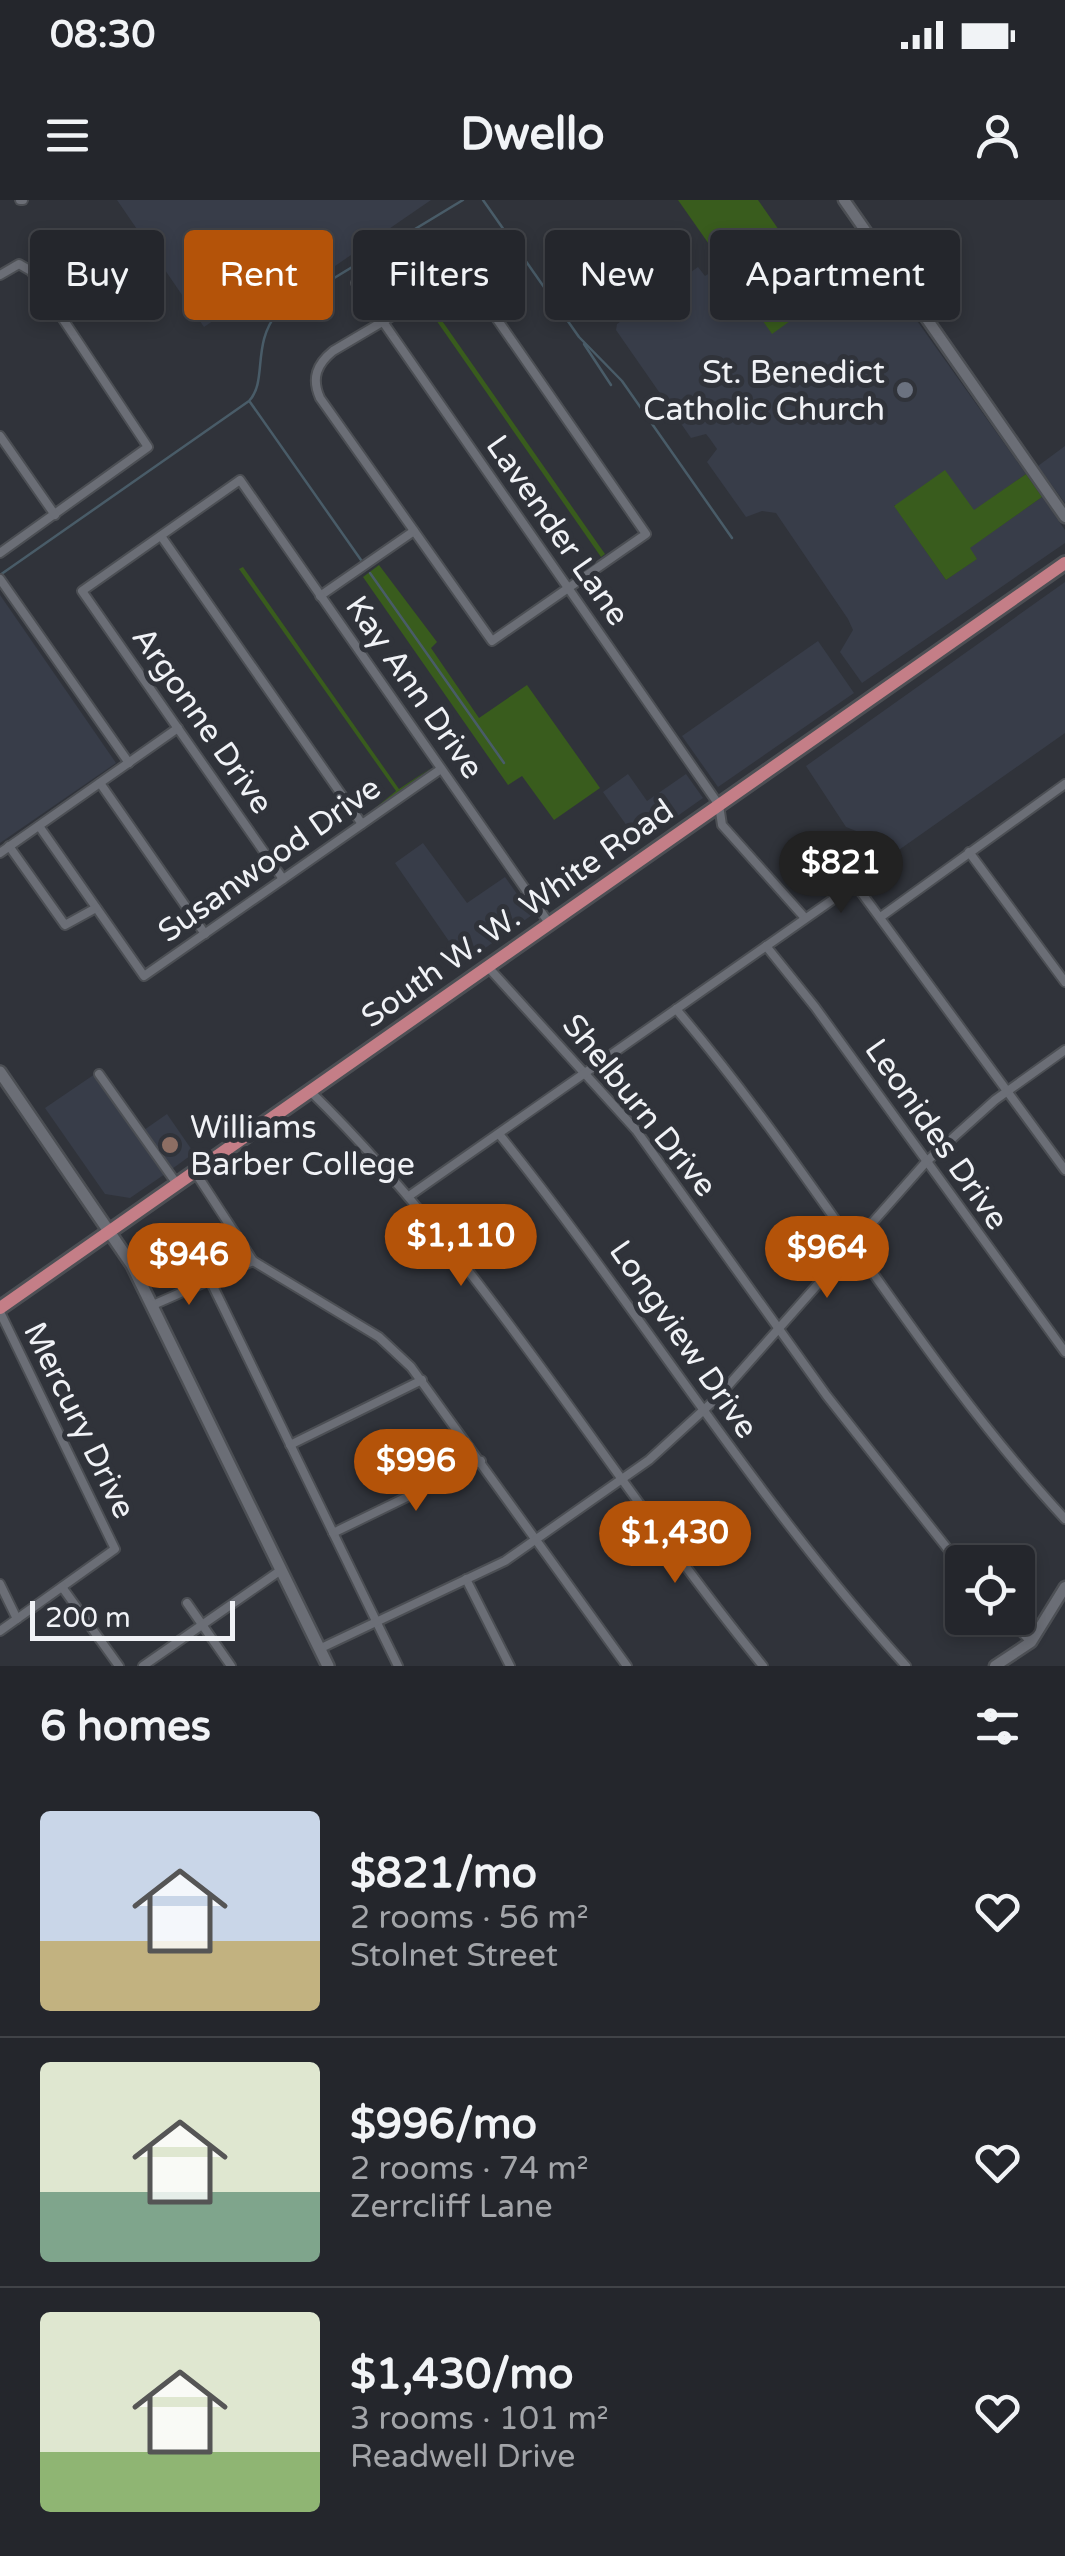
<!DOCTYPE html>
<meta charset="utf-8">
<style>
:root{--surface:#24262c;--page:#2c2e34;--text:#f1f3f6;--muted:#a3a5a9;--line:#414348;--accent:#b45309}
body{margin:0;font-family:"Varela Round",sans-serif;background:var(--page);color:var(--text);height:100vh;display:flex;flex-direction:column;font-size:38px;white-space:nowrap}
*{box-sizing:border-box;margin:0}
p{font-size:32px;color:var(--muted)}
.icon{flex:none;width:55px;height:55px;fill:none;stroke:currentColor;stroke-width:2;stroke-linecap:round;stroke-linejoin:round}
.map{position:relative;height:1466px;overflow:hidden}
.sheet{display:flex;flex-direction:column;background:var(--surface);flex:1}
.sheet>*{flex:none}
.hud{position:absolute;left:30px;top:30px;width:1005px;height:90px;display:flex;gap:20px}
.buttons{position:absolute;left:945px;top:1345px;display:grid;gap:20px}
.buttons a{display:grid;place-items:center;width:90px;height:90px;border-radius:10px;background:var(--surface);box-shadow:0 5px 15px #0003,0 0 0 2px var(--line);font-size:50px}
.scale{position:absolute;left:30px;bottom:25px;width:205px;box-sizing:border-box;padding-left:10px;border:5px solid #f0f2f6;border-top:0;font-size:28px;line-height:35px;white-space:nowrap;color:#f0f2f6;-webkit-text-stroke:8px #30333a;paint-order:stroke}
.price{position:absolute;translate:-50% -85px;padding:0 22px;border-radius:35px;background:var(--accent);color:#fff;font-size:32px;line-height:65px;filter:drop-shadow(0 2px 5px #0008)}
.price::after{content:'';position:absolute;left:50%;top:60px;width:30px;height:22px;margin-left:-15px;background:inherit;clip-path:polygon(0 0,100% 0,50% 100%)}
.price.current{background:#222;color:#fff}
ul{padding:0;list-style:none}
li{display:flex;align-items:center;gap:30px;height:250px;padding:0 40px}
li+li{border-top:2px solid var(--line)}
li span{display:grid;place-items:center;flex:none;width:280px;height:200px;border-radius:10px;color:#555}
li>.icon{margin-inline-start:auto}
span .icon{width:120px;height:120px;fill:#fffc;stroke-width:1}
li b{font-size:42px}
h2{display:flex;justify-content:space-between;align-items:center;height:120px;padding:0 40px;font-size:42px}
.chip{padding:0 35px;border-radius:10px;background:var(--surface);box-shadow:0 5px 15px #0003,0 0 0 2px var(--line);font-size:35px;line-height:90px}
.chip.current{background:var(--accent);color:#fff}
.status{display:flex;justify-content:space-between;align-items:center;height:70px;padding:0 50px;background:var(--surface);direction:ltr}
.status svg{height:28px;fill:currentColor}
header{display:flex;justify-content:space-between;align-items:center;height:130px;padding:0 40px;background:var(--surface);font-size:45px;font-weight:700}
.map>svg:first-child{display:block}
.built{fill:#383d49}
.green{fill:#395c1d}
.lines{fill:none;stroke-linecap:round;stroke-linejoin:round}
.stream{stroke:#495c68;stroke-width:2.5}
.minor-casing{stroke:#4c4f54;stroke-width:12}
.tertiary-casing{stroke:#4c4f54;stroke-width:15}
.secondary-casing{stroke:#4c4f54;stroke-width:16}
.primary-casing{stroke:#4c4f54;stroke-width:18}
.minor{stroke:#6b6e76;stroke-width:8}
.tertiary{stroke:#6b6e76;stroke-width:10}
.secondary{stroke:#6b6e76;stroke-width:11}
.primary{stroke:#c47e87;stroke-width:12}
.worship-dot{fill:#6b7280;stroke:#30333a;stroke-width:4}
.education-dot{fill:#8d6e63;stroke:#30333a;stroke-width:4}
.labels{text-anchor:middle;stroke-width:10;stroke-linejoin:round;paint-order:stroke}
.poi-label{font-size:32px;fill:#f0f2f6;stroke:#30333a;text-anchor:end}
.street-label{font-size:32px;fill:#f0f2f6;stroke:#30333a}
</style>
<div class="status"><b>08:30</b><svg viewBox="0 0 49 12"><path d="M0 12V9h3v3zM5 12V6h3v6zM10 12V3h3v9zM15 12V0h3v12zM26 1h20v11H26zM47 4h2v5h-2z"/></svg></div>
<header><svg class="icon" aria-label="menu" viewBox="0 0 24 24"><path d="M4 6h16M4 12h16M4 18h16"/></svg>Dwello<svg class="icon" aria-label="person" viewBox="0 0 24 24"><circle cx="12" cy="8" r="4"/><path d="M4 21q1-7 8-7t8 7"/></svg></header>
<div class="map">
<svg width="1065" height="1466" viewBox="0 0 1065 1466">
<rect width="100%" height="100%" fill="#30333a"/>
<!-- built -->
<g class="built">
<path d="M117 0H431L258 119 244 100 204 127Z"/>
<path d="M724 64 772 133 825 96 833 106 861 98 888 80 1026 274 974 311 894 305 946 380 976 359 969 348 1042 297 1065 330V343L862 483 840 452 853 430 848 419 776 313 762 311 746 317 707 262 717 249 710 239 706 234 691 238 616 130 617 124 698 67 705 76Z"/>
<path d="M1065 246V303L1038 266Z"/>
<path d="M1065 382V533L896 652 891 645 846 627 806 566Z"/>
<path d="M0 395 116 563 0 643Z"/>
<path d="M818 441 854 493 718 587 682 536Z"/>
<path d="M628 574 647 601 686 574 703 598 639 643 603 592Z"/>
<path d="M423 643 467 703 505 677 532 715 464 763 395 663Z"/>
<path d="M95 874 165 974 130 998 105 994 45 908Z"/>
<path d="M167 914 194 953 172 969 144 930Z"/>
</g>
<!-- green -->
<g class="green">
<path d="M678 0H758L825 96 772 134Z"/>
<path d="M431 105 605 354 601 357 427 107Z"/>
<path d="M945 270 974 310 1026 274 1042 297 970 348 977 359 946 380 894 306Z"/>
<path d="M379 365 437 442 431 448 479 518 527 485 600 588 554 620 522 576 508 585 363 377Z"/>
<path d="M243 367 399 589 431 568 368 614 396 591 239 369Z"/>
</g>
<g class="lines">
<!-- stream -->
<g class="stream">
<path d="M483 0 579 137 622 181 732 338"/>
<path d="M584 144 611 185"/>
<path d="M250 202 361 360"/>
<path d="M370 373 504 563"/>
<path d="M0 375 249 201C268 181 251 144 278 112L463 0"/>
</g>
<!-- minor casing -->
<g class="minor-casing">
<g id="minor">
<path d="M20 0H23"/>
<path d="M465 73 646 334 492 441 320 198C311 178 317 164 333 151Z"/>
<path d="M0 75 19 64 31 71 148 247 0 353"/>
<path d="M356 83 719 605 722 625 805 718"/>
<path d="M0 236 55 315"/>
<path d="M161 336 362 624"/>
<path d="M0 379 129 563"/>
<path d="M320 396 414 331"/>
<path d="M100 583 205 734"/>
<path d="M39 626 144 776 441 569"/>
<path d="M9 646 65 725 96 708"/>
<path d="M969 652 1065 782"/>
<path d="M0 653 178 528"/>
<path d="M283 679 82 391 240 280 549 723"/>
<path d="M882 716 1065 584"/>
<path d="M766 746 815 807 1065 1152"/>
<path d="M488 767 636 930 827 1196 962 1367"/>
<path d="M676 809C815 972 919 1161 1065 1319"/>
<path d="M99 874 177 984"/>
<path d="M309 890C485 1062 608 1276 763 1466"/>
<path d="M499 934C639 1108 755 1300 906 1466"/>
<path d="M195 972 253 1061"/>
<path d="M409 996 855 684 1065 970"/>
<path d="M209 1078 398 1466"/>
<path d="M153 1105 253 1061 379 1137 411 1167 627 1466"/>
<path d="M0 1112 115 1349 0 1431"/>
<path d="M290 1245 422 1180"/>
<path d="M333 1333 481 1261"/>
<path d="M466 1379 510 1466"/>
<path d="M0 1384 17 1419"/>
<path d="M62 1387 119 1466"/>
<path d="M187 1403 231 1466"/>
<path d="M1009 1418 1031 1442"/>
<path d="M319 1449 505 1361 649 1260 719 1196 926 962 995 900 1065 850"/>
<path d="M143 1466 281 1370"/>
</g>
</g>
<!-- tertiary casing -->
<g class="tertiary-casing">
<g id="tertiary">
<path d="M844 0 1065 317"/>
<path d="M995 1466 1031 1442 1065 1387"/>
</g>
</g>
<!-- secondary casing -->
<g class="secondary-casing">
<path id="secondary" d="M0 872 132 1065 328 1466"/>
</g>
<!-- primary casing -->
<g class="primary-casing">
<path id="primary" d="M0 1108 1065 363"/>
</g>
<!-- minor -->
<use href="#minor" class="minor"/>
<!-- tertiary -->
<use href="#tertiary" class="tertiary"/>
<!-- secondary -->
<use href="#secondary" class="secondary"/>
<!-- primary -->
<use href="#primary" class="primary"/>
</g>
<!-- markers -->
<circle class="worship-dot" cx="905" cy="190" r="10"/>
<circle class="education-dot" cx="170" cy="945" r="10"/>
<g class="labels">
<!-- poi labels -->
<g class="poi-label">
<text x="885" y="183">St. Benedict<tspan x="885" dy="37">Catholic Church</tspan></text>
<text x="190" y="938" text-anchor="start">Williams<tspan x="190" dy="37">Barber College</tspan></text>
</g>
<!-- street labels -->
<g class="street-label">
<text transform="translate(558 330) rotate(55)" y="11">Lavender Lane</text>
<text transform="translate(415 487) rotate(55)" y="11">Kay Ann Drive</text>
<text transform="translate(203 520) rotate(55)" y="11">Argonne Drive</text>
<text transform="translate(269 659) rotate(-35)" y="11">Susanwood Drive</text>
<text transform="translate(517 713) rotate(-35)" y="11">South W. W. White Road</text>
<text transform="translate(640 905) rotate(51)" y="11">Shelburn Drive</text>
<text transform="translate(937 934) rotate(55)" y="11">Leonides Drive</text>
<text transform="translate(684 1139) rotate(55)" y="11">Longview Drive</text>
<text transform="translate(80 1220) rotate(64)" y="11">Mercury Drive</text>
</g>
</g>
</svg>
<div class="buttons">
<a><svg class="icon" aria-label="locate" viewBox="0 0 24 24"><circle cx="12" cy="12" r="6"/><path d="M12 2v4M12 18v4M2 12h4M18 12h4"/></svg></a>
</div>
<div class="scale">200 m</div>
<b class="price current" style="left:841px;top:716px">$821</b>
<b class="price" style="left:461px;top:1089px">$1,110</b>
<b class="price" style="left:827px;top:1101px">$964</b>
<b class="price" style="left:189px;top:1108px">$946</b>
<b class="price" style="left:416px;top:1314px">$996</b>
<b class="price" style="left:675px;top:1386px">$1,430</b>
<div class="hud">
<a class="chip">Buy</a>
<a class="chip current">Rent</a>
<a class="chip">Filters</a>
<a class="chip">New</a>
<a class="chip">Apartment</a>
</div>
</div>
<section class="sheet">
<h2>6 homes<svg class="icon" aria-label="filters" viewBox="0 0 24 24"><path d="M4 7h16M4 17h16"/><circle cx="9" cy="7" r="2"/><circle cx="15" cy="17" r="2"/></svg></h2>
<ul>
<li><span style="background:linear-gradient(#c9d6e8 65%,#c2b280 0)"><svg class="icon" aria-label="home" viewBox="0 0 24 24"><path d="M3 11l9-7 9 7M6 9v11h12V9"/></svg></span><div><b>$821/mo</b><p>2 rooms · 56 m²</p><p>Stolnet Street</p></div><svg class="icon" aria-label="heart" viewBox="0 0 24 24"><path d="M12 20l-8-8c-3-5 5-10 8-4 3-6 11-1 8 4z"/></svg></li>
<li><span style="background:linear-gradient(#dfe7d0 65%,#7fa58c 0)"><svg class="icon" aria-label="home" viewBox="0 0 24 24"><path d="M3 11l9-7 9 7M6 9v11h12V9"/></svg></span><div><b>$996/mo</b><p>2 rooms · 74 m²</p><p>Zerrcliff Lane</p></div><svg class="icon" aria-label="heart" viewBox="0 0 24 24"><path d="M12 20l-8-8c-3-5 5-10 8-4 3-6 11-1 8 4z"/></svg></li>
<li><span style="background:linear-gradient(#dfe7d0 70%,#8fb573 0)"><svg class="icon" aria-label="home" viewBox="0 0 24 24"><path d="M3 11l9-7 9 7M6 9v11h12V9"/></svg></span><div><b>$1,430/mo</b><p>3 rooms · 101 m²</p><p>Readwell Drive</p></div><svg class="icon" aria-label="heart" viewBox="0 0 24 24"><path d="M12 20l-8-8c-3-5 5-10 8-4 3-6 11-1 8 4z"/></svg></li>
</ul>
</section>
